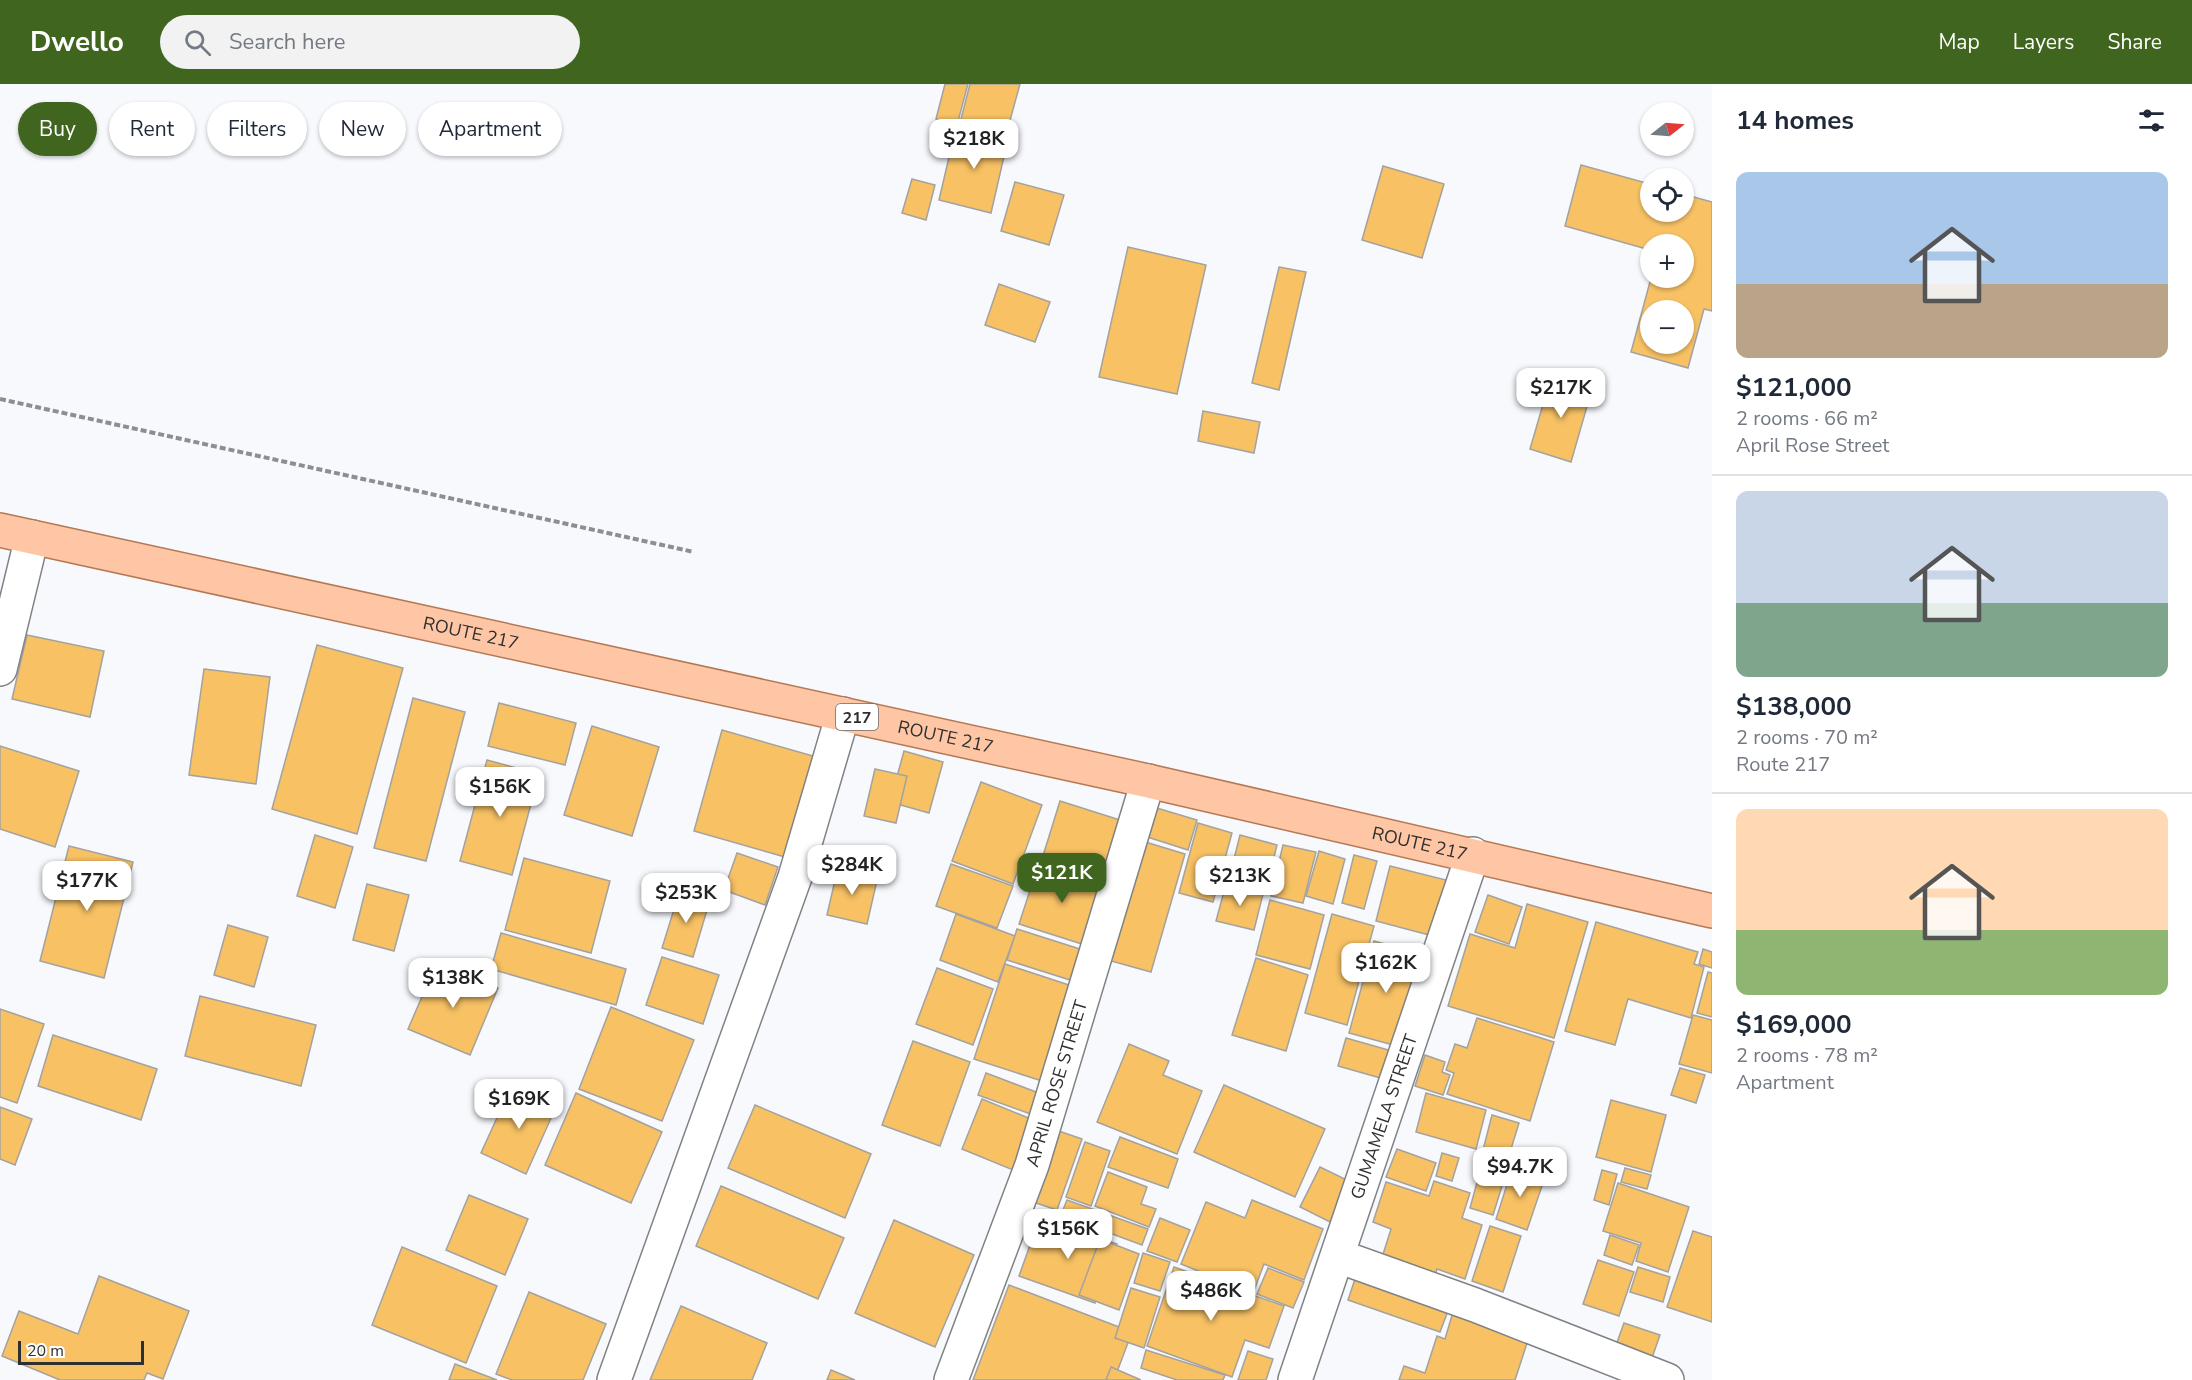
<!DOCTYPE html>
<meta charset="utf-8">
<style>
:root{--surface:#fff;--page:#f2f2f3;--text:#1f2937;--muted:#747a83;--line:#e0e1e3;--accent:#3f651f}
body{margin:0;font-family:"Nunito Sans",sans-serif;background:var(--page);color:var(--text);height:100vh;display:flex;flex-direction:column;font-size:22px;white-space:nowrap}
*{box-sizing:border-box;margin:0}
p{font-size:20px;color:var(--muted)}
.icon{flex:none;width:33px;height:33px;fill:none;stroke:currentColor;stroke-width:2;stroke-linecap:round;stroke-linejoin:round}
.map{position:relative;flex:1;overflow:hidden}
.drawer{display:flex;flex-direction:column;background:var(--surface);width:480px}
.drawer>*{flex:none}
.guide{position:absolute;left:18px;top:18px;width:570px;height:54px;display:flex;gap:12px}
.needle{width:39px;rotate:73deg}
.controls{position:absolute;left:1640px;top:18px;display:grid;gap:12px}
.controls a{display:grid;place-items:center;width:54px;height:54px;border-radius:50%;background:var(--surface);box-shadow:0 2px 4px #0004;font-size:30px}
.scale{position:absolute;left:18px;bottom:15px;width:126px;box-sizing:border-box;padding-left:6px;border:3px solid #2e2f30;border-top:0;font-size:16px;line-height:21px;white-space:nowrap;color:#2e2f30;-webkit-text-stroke:4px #fff;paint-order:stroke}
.price{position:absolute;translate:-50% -51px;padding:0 14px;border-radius:12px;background:#fff;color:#222;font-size:20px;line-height:39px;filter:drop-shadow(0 2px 3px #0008)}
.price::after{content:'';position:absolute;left:50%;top:36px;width:18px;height:14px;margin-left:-9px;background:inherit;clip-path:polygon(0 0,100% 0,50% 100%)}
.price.on{background:var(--accent);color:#fff}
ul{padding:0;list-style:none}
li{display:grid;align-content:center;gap:12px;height:318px;padding:0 24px}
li+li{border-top:2px solid var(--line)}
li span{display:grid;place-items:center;height:186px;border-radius:12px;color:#555}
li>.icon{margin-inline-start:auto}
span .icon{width:108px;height:108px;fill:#fffc;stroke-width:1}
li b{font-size:26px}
h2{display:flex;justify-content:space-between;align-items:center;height:72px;padding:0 24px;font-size:26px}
.tag{padding:0 21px;border-radius:27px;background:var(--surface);box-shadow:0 2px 4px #0004;font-size:21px;line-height:54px}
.tag.on{background:var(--accent);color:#fff}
header{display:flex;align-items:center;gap:36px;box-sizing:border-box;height:84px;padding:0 30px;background:var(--accent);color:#fff}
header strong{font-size:28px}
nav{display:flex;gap:33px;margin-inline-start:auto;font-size:21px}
.search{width:420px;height:54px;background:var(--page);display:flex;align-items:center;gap:15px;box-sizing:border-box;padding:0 21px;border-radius:33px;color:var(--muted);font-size:22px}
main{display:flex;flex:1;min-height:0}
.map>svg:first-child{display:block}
.building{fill:#f7c164;stroke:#a4a29f;stroke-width:1.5;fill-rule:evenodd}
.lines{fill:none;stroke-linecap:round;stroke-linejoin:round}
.minor-casing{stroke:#808284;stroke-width:36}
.major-casing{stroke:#b57854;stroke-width:36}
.path{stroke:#8c8e90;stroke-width:4;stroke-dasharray:6 3;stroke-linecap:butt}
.minor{stroke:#fff;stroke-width:33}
.major{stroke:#fec6a4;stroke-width:33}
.labels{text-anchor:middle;stroke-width:4.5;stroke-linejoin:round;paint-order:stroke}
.shield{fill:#fff;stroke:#6d6d6e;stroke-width:1.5}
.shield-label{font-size:16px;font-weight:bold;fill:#2e2f30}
.street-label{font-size:18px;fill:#2e2f30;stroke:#fff}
</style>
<header>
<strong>Dwello</strong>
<div class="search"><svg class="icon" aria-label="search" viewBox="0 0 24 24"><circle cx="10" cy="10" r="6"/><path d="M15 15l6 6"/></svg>Search here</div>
<nav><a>Map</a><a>Layers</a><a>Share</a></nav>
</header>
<main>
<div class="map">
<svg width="1712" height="1296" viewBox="0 0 1712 1296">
<rect width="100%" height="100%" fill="#f7f9fd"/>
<!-- building -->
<g class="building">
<path d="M945 0H968L957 41 936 35Z"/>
<path d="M970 0H1020L1006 51 960 39Z"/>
<path d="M956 43 1008 55 991 129 939 116Z"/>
<path d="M1581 81 1650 100V128H1683V110L1712 118V227L1704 225 1688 284 1631 268 1651 194H1683V160H1650V166L1565 142ZM1650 226H1683V260H1650Z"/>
<path d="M1383 82 1444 100 1422 174 1362 156Z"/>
<path d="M912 95 935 101 926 136 902 129Z"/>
<path d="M1015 98 1064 111 1049 161 1001 147Z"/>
<path d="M1128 163 1206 181 1177 310 1099 293Z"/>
<path d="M1279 183 1306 188 1279 306 1252 299Z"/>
<path d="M999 200 1050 218 1035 258 985 241Z"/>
<path d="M1551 293 1592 305 1571 378 1530 365Z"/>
<path d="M1203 327 1260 338 1254 369 1198 357Z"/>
<path d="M27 551 104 567 90 633 12 615Z"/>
<path d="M317 561 403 584 357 750 272 725Z"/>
<path d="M204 585 270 593 256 700 189 691Z"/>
<path d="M413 614 465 628 426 777 374 764Z"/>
<path d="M499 619 576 639 565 681 488 662Z"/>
<path d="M592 642 659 663 632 752 564 731Z"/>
<path d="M722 646 813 672 785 773 694 747Z"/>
<path d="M0 662 79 687 55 763 0 745Z"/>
<path d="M904 667 943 678 929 729 890 718Z"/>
<path d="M487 676 539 690 512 791 460 777Z"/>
<path d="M875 685 907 692 896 739 864 732Z"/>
<path d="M981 698 1042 721 1013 800 952 777Z"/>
<path d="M1060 717 1120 736 1103 794 1042 775Z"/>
<path d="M1150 722 1197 736 1188 766 1141 751Z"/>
<path d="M1198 739 1232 749 1213 818 1179 809Z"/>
<path d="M315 751 353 763 335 824 297 812Z"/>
<path d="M1240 751 1277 761 1266 805 1229 795Z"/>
<path d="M1139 756 1185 770 1151 888 1104 875Z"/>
<path d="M1283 761 1316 768 1303 819 1271 812Z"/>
<path d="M69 762 133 778 104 894 40 877Z"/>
<path d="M1319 767 1345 775 1333 820 1306 812Z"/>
<path d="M737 769 778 783 765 821 724 806Z"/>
<path d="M1354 771 1377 777 1364 825 1342 819Z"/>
<path d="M524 774 610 797 591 869 505 846Z"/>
<path d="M1039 779 1104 800 1085 861 1019 840Z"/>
<path d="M951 780 1013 802 997 844 936 822Z"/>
<path d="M1390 782 1446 796 1433 852 1376 837Z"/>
<path d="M838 783 878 792 867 840 827 831Z"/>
<path d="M367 800 409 811 394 867 353 856Z"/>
<path d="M1226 800 1263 810 1254 846 1216 837Z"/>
<path d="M680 806 710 816 693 873 662 864Z"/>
<path d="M1488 811 1522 823 1509 860 1475 848Z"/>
<path d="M1270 816 1324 831 1310 885 1256 871Z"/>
<path d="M1527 820 1588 838 1554 954 1448 922 1470 850 1515 864Z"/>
<path d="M956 830 1015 852 998 898 940 876Z"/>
<path d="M1332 830 1374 842 1347 941 1305 929Z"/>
<path d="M1596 838 1698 868 1694 880 1704 883 1691 934 1628 915 1615 961 1565 947Z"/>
<path d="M228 841 268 853 254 903 214 891Z"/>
<path d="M1017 845 1080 865 1070 896 1007 876Z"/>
<path d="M501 849 626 885 616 921 491 885Z"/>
<path d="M1374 857 1422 870 1397 962 1349 949Z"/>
<path d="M1703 865 1712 868V884L1699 880Z"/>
<path d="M662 873 719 891 703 940 646 921Z"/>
<path d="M1256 874 1308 891 1286 967 1232 951Z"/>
<path d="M437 878 498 904 470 971 408 945Z"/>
<path d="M1005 880 1072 902 1042 997 974 975Z"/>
<path d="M937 884 993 905 973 961 916 940Z"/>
<path d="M1708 888 1712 889V933L1697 929Z"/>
<path d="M200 912 316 941 301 1002 185 972Z"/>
<path d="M611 923 694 956 662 1037 579 1005Z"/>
<path d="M0 925 44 940 17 1019 0 1013Z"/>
<path d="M1693 931 1712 936V989L1679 980Z"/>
<path d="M1477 934 1554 958 1530 1037 1447 1010 1454 989 1446 986 1455 960 1467 964Z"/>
<path d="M53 951 157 985 141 1036 38 1002Z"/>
<path d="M1346 954 1392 967 1384 995 1338 982Z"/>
<path d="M913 957 970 978 940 1062 882 1041Z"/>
<path d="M1129 960 1169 977 1163 991 1202 1007 1177 1070 1097 1038Z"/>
<path d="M1425 971 1445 978 1442 988 1450 991 1443 1011 1415 1002Z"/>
<path d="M1680 984 1705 991 1696 1019 1671 1011Z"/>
<path d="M986 989 1044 1011 1036 1032 978 1011Z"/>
<path d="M1224 1001 1325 1045 1295 1113 1194 1068Z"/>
<path d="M511 1003 556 1023 526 1090 481 1069Z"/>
<path d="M576 1009 662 1048 631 1119 545 1081Z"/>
<path d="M1426 1009 1486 1026 1476 1065 1416 1048Z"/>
<path d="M982 1015 1043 1040 1023 1090 962 1065Z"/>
<path d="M1611 1016 1666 1031 1651 1088 1596 1073Z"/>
<path d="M755 1021 871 1070 845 1134 728 1084Z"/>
<path d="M0 1023 32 1035 15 1081 0 1075Z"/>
<path d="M1492 1031 1519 1039 1507 1078 1482 1070Z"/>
<path d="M1050 1044 1082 1055 1057 1126 1024 1115Z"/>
<path d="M1120 1053 1178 1075 1168 1104 1108 1083Z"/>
<path d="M1085 1058 1110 1067 1091 1122 1066 1113Z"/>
<path d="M1397 1065 1436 1079 1426 1107 1386 1093Z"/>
<path d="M1442 1069 1459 1074 1452 1097 1436 1092Z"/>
<path d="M1513 1082 1545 1093 1527 1146 1496 1135Z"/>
<path d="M1320 1083 1349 1097 1330 1138 1300 1123Z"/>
<path d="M1625 1084 1651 1091 1647 1105 1621 1098Z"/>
<path d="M1602 1086 1617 1090 1609 1121 1594 1116Z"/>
<path d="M1108 1088 1147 1103 1141 1120 1156 1125 1149 1143 1095 1122Z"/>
<path d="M1478 1095 1502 1102 1493 1131 1470 1124Z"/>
<path d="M1434 1097 1470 1109 1462 1134 1482 1141 1465 1195 1437 1185 1432 1200 1379 1183 1391 1145 1373 1138 1386 1098 1429 1112Z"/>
<path d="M1618 1099 1689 1123 1668 1188 1636 1177 1641 1159 1603 1147Z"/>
<path d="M721 1102 844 1154 818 1215 696 1162Z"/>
<path d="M469 1111 528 1135 505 1191 446 1166Z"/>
<path d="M1067 1116 1148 1145 1142 1161 1061 1131Z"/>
<path d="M1252 1116 1323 1145 1304 1196 1264 1180 1253 1209 1181 1180 1206 1118 1245 1134Z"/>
<path d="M1040 1133 1117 1160 1095 1219 1019 1192Z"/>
<path d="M1160 1134 1190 1146 1177 1178 1147 1167Z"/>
<path d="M894 1136 974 1171 935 1263 855 1229Z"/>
<path d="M1490 1142 1521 1152 1503 1208 1472 1197Z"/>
<path d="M1693 1147 1712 1153V1238L1667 1223Z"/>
<path d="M1610 1151 1639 1161 1632 1181 1604 1171Z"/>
<path d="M1100 1155 1139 1170 1119 1226 1079 1211Z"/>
<path d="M402 1163 497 1202 466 1279 372 1241Z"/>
<path d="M1143 1169 1170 1178 1160 1207 1134 1199Z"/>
<path d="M1598 1176 1634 1188 1619 1232 1583 1220Z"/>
<path d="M1174 1183 1284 1222 1269 1264 1245 1256 1232 1293 1147 1262Z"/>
<path d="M1638 1183 1670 1193 1663 1218 1630 1208Z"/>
<path d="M1268 1184 1304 1198 1293 1224 1257 1210Z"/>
<path d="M99 1192 189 1227 163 1295 147 1289 144 1296H60L2 1272 19 1227 78 1250Z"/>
<path d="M1355 1195 1448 1227 1440 1248 1348 1216Z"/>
<path d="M1009 1201 1132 1248 1114 1296H973Z"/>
<path d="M1131 1204 1160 1213 1144 1264 1115 1254Z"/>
<path d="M529 1208 606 1240 583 1296H512L496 1290Z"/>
<path d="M681 1222 767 1259 752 1296H650Z"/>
<path d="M1453 1228 1529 1253 1515 1296H1399L1404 1282 1425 1289 1437 1252 1445 1255Z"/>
<path d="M1624 1239 1660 1251 1652 1274 1616 1261Z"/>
<path d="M1146 1266 1225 1291 1223 1296H1177L1141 1284Z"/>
<path d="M1248 1267 1273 1275 1266 1296H1238Z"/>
<path d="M455 1280 497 1296H449Z"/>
<path d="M1111 1283 1141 1296H1106Z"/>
<path d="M831 1286 855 1296H827Z"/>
</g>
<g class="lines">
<!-- minor casing -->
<g class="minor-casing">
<g id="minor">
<path d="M0 585 32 453"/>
<path d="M1338 1172 1475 1221 1667 1296"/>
<path d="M614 1296 795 793 843 630"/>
<path id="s1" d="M951 1296 1032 1081 1148 697"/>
<path id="s2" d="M1295 1296 1473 770"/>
</g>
</g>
<!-- major casing -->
<g class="major-casing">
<g id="major">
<path id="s3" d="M0 446 1148 697 1712 827"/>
</g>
</g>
<!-- path -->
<path class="path" d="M0 315 694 468"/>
<!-- minor -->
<use href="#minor" class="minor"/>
<!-- major -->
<use href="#major" class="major"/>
</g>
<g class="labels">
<!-- shield labels -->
<rect class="shield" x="836" y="620" width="42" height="26" rx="4.5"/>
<g class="shield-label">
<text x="857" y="639">217</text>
</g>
<!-- street labels -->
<g class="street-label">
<text dy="6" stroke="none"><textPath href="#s3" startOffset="482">ROUTE 217</textPath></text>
<text dy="6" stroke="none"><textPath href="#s3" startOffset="968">ROUTE 217</textPath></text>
<text dy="6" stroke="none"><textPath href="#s3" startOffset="1454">ROUTE 217</textPath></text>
<text dy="6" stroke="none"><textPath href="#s1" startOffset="315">APRIL ROSE STREET</textPath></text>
<text dy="6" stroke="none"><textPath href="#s2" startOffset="278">GUMAMELA STREET</textPath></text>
</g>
</g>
</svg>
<div class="controls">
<a><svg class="needle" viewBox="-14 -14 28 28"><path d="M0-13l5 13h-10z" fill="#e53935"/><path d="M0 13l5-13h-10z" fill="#747a83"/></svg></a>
<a><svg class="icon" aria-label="locate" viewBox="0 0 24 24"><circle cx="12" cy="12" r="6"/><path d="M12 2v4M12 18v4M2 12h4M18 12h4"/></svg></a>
<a>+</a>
<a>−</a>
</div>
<div class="scale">20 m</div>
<b class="price" style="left:974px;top:86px">$218K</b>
<b class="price" style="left:1561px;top:335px">$217K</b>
<b class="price" style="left:500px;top:734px">$156K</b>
<b class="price" style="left:852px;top:812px">$284K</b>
<b class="price on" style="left:1062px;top:820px">$121K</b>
<b class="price" style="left:1240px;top:823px">$213K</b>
<b class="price" style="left:87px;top:828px">$177K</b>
<b class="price" style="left:686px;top:840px">$253K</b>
<b class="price" style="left:1386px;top:910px">$162K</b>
<b class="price" style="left:453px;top:925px">$138K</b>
<b class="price" style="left:519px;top:1046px">$169K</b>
<b class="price" style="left:1520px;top:1114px">$94.7K</b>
<b class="price" style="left:1068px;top:1176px">$156K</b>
<b class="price" style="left:1211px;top:1238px">$486K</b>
<div class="guide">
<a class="tag on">Buy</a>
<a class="tag">Rent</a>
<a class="tag">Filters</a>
<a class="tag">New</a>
<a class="tag">Apartment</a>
</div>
</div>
<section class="drawer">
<h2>14 homes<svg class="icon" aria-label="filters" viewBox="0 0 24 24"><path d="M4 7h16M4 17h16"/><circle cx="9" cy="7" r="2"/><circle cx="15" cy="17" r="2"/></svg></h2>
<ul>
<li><span style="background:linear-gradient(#a9c7e8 60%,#b9a48a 0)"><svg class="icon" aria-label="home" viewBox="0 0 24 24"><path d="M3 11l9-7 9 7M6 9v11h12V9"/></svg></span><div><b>$121,000</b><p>2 rooms · 66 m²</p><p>April Rose Street</p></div></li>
<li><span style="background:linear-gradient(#c9d6e8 60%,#7fa58c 0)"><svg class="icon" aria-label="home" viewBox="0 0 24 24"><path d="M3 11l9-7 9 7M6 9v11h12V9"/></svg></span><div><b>$138,000</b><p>2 rooms · 70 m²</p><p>Route 217</p></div></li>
<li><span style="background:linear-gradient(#ffd9b3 65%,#8fb573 0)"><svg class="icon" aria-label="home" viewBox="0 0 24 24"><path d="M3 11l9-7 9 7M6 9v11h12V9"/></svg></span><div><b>$169,000</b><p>2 rooms · 78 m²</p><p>Apartment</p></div></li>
</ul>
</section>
</main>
